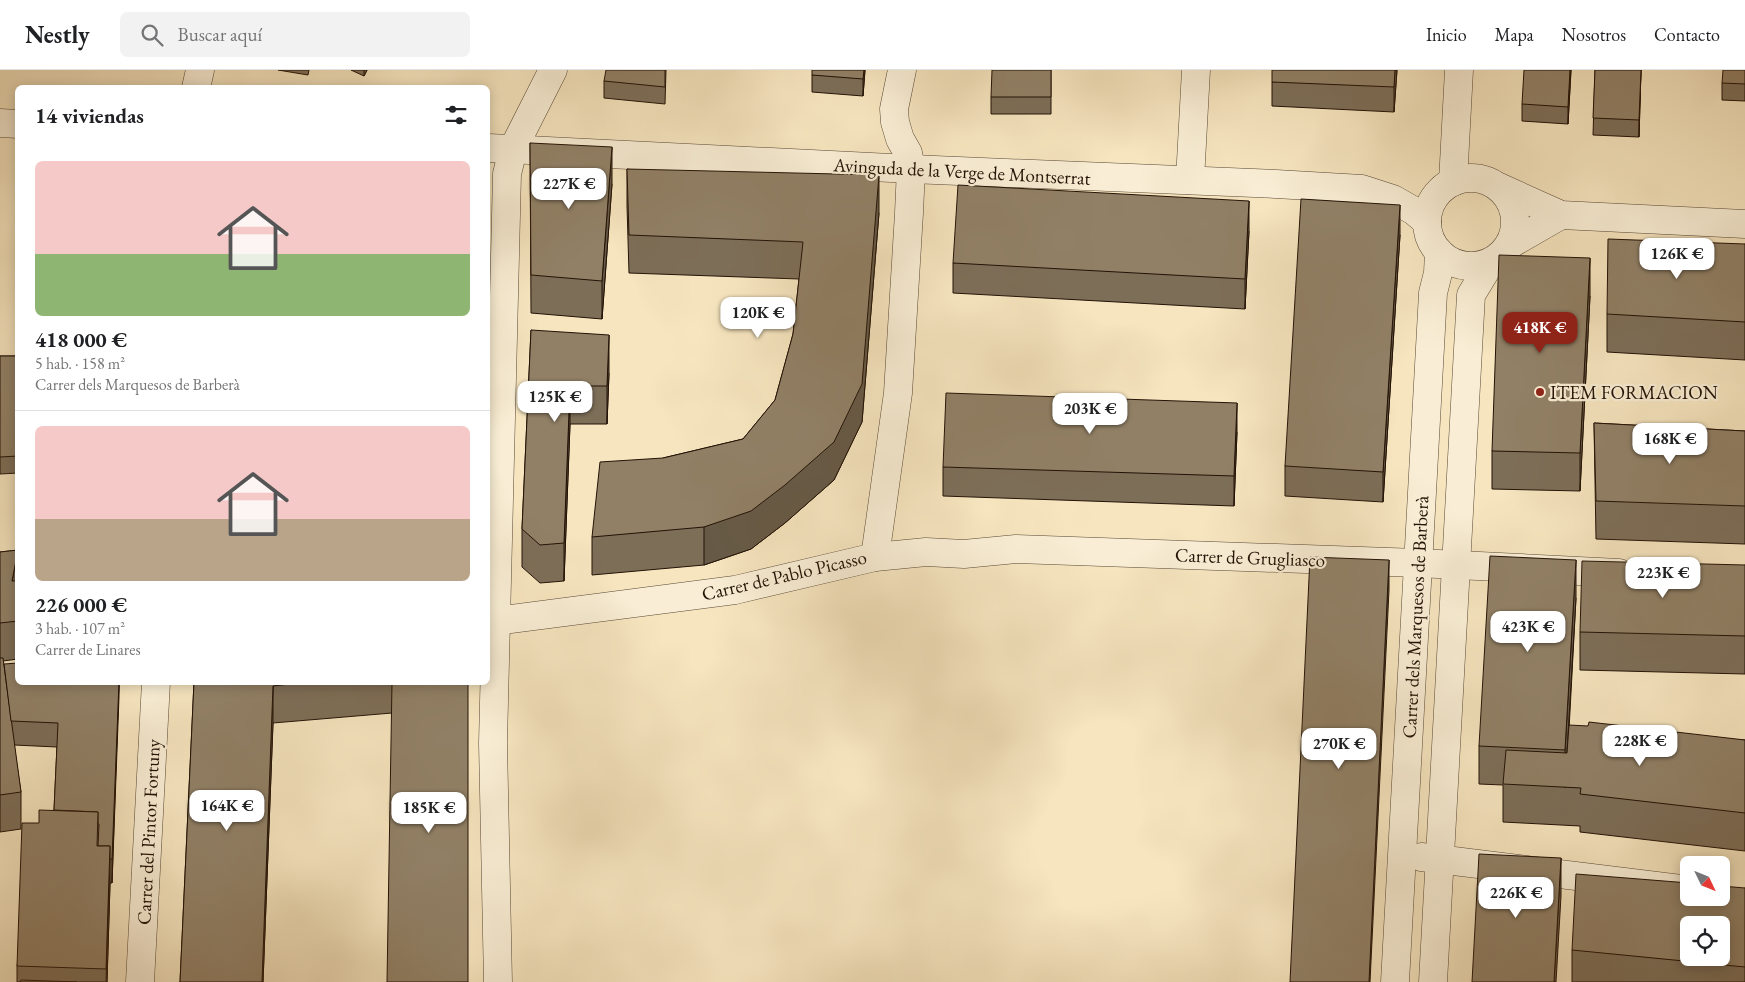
<!DOCTYPE html>
<html lang="es">
<meta charset="utf-8">
<style>
:root{--surface:#fff;--page:#f2f2f2;--text:#202124;--muted:#757577;--line:#e0e0e0;--accent:#8f2418}
body{margin:0;font-family:"EB Garamond",serif;background:var(--page);color:var(--text);height:100vh;display:flex;flex-direction:column;font-size:19px;white-space:nowrap}
*{box-sizing:border-box;margin:0}
p{font-size:16px;color:var(--muted)}
.icon{flex:none;width:28px;height:28px;fill:none;stroke:currentColor;stroke-width:2;stroke-linecap:round;stroke-linejoin:round}
.map{position:relative;flex:1;overflow:hidden}
.details{position:absolute;left:15px;top:15px;width:475px;height:600px;display:flex;flex-direction:column;background:var(--surface);border-radius:8px;box-shadow:0 2px 12px #0003}
.details>*{flex:none}
.needle{width:32px;rotate:133deg}
.fabs{position:absolute;left:1680px;top:786px;display:grid;gap:10px}
.fabs a{display:grid;place-items:center;width:50px;height:50px;border-radius:8px;background:var(--surface);box-shadow:0 2px 12px #0003;font-size:25px}
.price{position:absolute;translate:-50% -42px;padding:0 11px;border-radius:10px;background:#fff;color:#222;font-size:16px;line-height:32px;filter:drop-shadow(0 1px 2px #0008)}
.price::after{content:'';position:absolute;left:50%;top:30px;width:15px;height:11px;margin-left:-8px;background:inherit;clip-path:polygon(0 0,100% 0,50% 100%)}
.price.on{background:var(--accent);color:#fff}
ul{padding:0;list-style:none}
li{display:grid;align-content:center;gap:10px;height:265px;padding:0 20px}
li+li{border-top:1px solid var(--line)}
li span{display:grid;place-items:center;height:155px;border-radius:8px;color:#555}
li>.icon{margin-inline-start:auto}
span .icon{width:90px;height:90px;fill:#fffc;stroke-width:1}
li b{font-size:21px}
h2{display:flex;justify-content:space-between;align-items:center;height:60px;padding:0 20px;font-size:21px}
header{display:flex;align-items:center;gap:30px;box-sizing:border-box;height:70px;padding:0 25px;background:var(--surface);border-bottom:1px solid var(--line)}
header strong{font-size:24px}
nav{display:flex;gap:28px;margin-inline-start:auto;font-size:18px}
.search{width:350px;height:45px;background:var(--page);display:flex;align-items:center;gap:12px;box-sizing:border-box;padding:0 18px;border-radius:8px;color:var(--muted);font-size:19px}
.map>svg:first-child{display:block}
.lines{fill:none;stroke-linecap:round;stroke-linejoin:round}
.minor-casing{stroke:#584734;stroke-width:29}
.minor{stroke:#f9eed5;stroke-width:28}
.wall{fill:#7d6e58;stroke:#231206}
.shaded-wall{fill:#665a47;stroke:#231206}
.building{fill:#918066;stroke:#231206;fill-rule:evenodd}
.poi-dot{fill:#8f2418;stroke:#f9eed5;stroke-width:2}
.labels{text-anchor:middle;stroke-width:4.5;stroke-linejoin:round;paint-order:stroke}
.street-label{font-size:19px;fill:#231206;stroke:#f9eed5}
.poi-label{font-size:19px;fill:#231206;stroke:#f9eed5;text-anchor:start}
</style>
<header>
<strong>Nestly</strong>
<div class="search"><svg class="icon" aria-label="search" viewBox="0 0 24 24"><circle cx="10" cy="10" r="6"/><path d="M15 15l6 6"/></svg>Buscar aquí</div>
<nav><a>Inicio</a><a>Mapa</a><a>Nosotros</a><a>Contacto</a></nav>
</header>
<div class="map">
<svg width="1745" height="912" viewBox="0 0 1745 912">
<rect width="100%" height="100%" fill="#f6e5bf"/>
<filter id="stains"><feTurbulence type="fractalNoise" baseFrequency=".004" numOctaves="4"/><feColorMatrix values="0 0 0 0 .2 0 0 0 0 .09 0 0 0 0 .02 0 0 0 .5 -.17"/></filter>
<radialGradient id="worn" r=".72"><stop offset=".6" stop-color="#630" stop-opacity="0"/><stop offset="1" stop-color="#630" stop-opacity=".3"/></radialGradient>
<g class="lines">
<!-- minor casing -->
<g class="minor-casing">
<g id="minor">
<path d="M196 18 200 0"/>
<path d="M0 53 18 54"/>
<path d="M488 78 911 99 1276 114 1362 119 1393 129 1414 141 1427 152"/>
<circle cx="1471" cy="152" r="44"/>
<path d="M1190 110 1196 0"/>
<path d="M1453 112 1459 0"/>
<path d="M1499 117 1561 145 1745 154"/>
<path d="M1509 175 1561 145"/>
<path d="M875 487 898 323 909 143 911 99 908 83 900 69 895 52 894 39 902 0"/>
<path d="M488 552 735 520 875 487 926 482 964 484 1016 479 1418 493 1619 503"/>
<path d="M1421 787 1689 820"/>
<path d="M140 912 156 612"/>
<path d="M498 912 493 673 507 104 513 79 553 0"/>
<path d="M1395 912 1433 223 1438 203 1439 182"/>
<path d="M1433 912 1471 225 1491 192"/>
</g>
</g>
<!-- minor -->
<use href="#minor" class="minor"/>
</g>
<!-- wall -->
<g class="wall">
<path d="M278 0H309L308 5Z"/>
<path d="M351 0H367L364 6Z"/>
<path d="M666 0 665 34 604 28V11Z"/>
<path d="M865 0 863 26 812 22V5Z"/>
<path d="M1051 0V44H991V27Z"/>
<path d="M1397 0 1394 42 1272 36V12Z"/>
<path d="M1571 0 1568 54 1522 51V34Z"/>
<path d="M1595 0H1641L1639 67 1593 65Z"/>
<path d="M1745 0V31L1722 30V13Z"/>
<path d="M530 73 612 114 602 249 531 243Z"/>
<path d="M627 99 879 143 862 352 834 410 785 453 751 479 704 495 592 505V467L663 388 743 369 775 330 793 264 799 209 629 203 627 136Z"/>
<path d="M1249 161 1245 239 953 223V193Z"/>
<path d="M1400 165 1383 432 1285 426V396Z"/>
<path d="M1745 174V290L1607 282V244Z"/>
<path d="M1590 226 1580 421 1492 419V381Z"/>
<path d="M531 260 609 303 607 354H570L564 511 540 513 522 497V459Z"/>
<path d="M0 286H18V403L0 404Z"/>
<path d="M1594 353 1745 361V474L1596 469Z"/>
<path d="M1237 362 1234 436 943 426V397Z"/>
<path d="M18 480V589L3 591 4 598 119 612 112 813H110L107 912H17V896L39 753 54 740 57 677 14 675 21 722V759L0 762V482Z"/>
<path d="M1745 495V604L1580 600V562Z"/>
<path d="M1576 528 1569 660 1745 670V781L1580 762V756L1503 752V715L1479 714V676Z"/>
<path d="M194 612H468L392 643 273 653 263 912H180Z"/>
<path d="M1745 818V912H1572V880Z"/>
</g>
<!-- shaded-wall -->
<g class="shaded-wall">
<path d="M364 0H367L364 6Z"/>
<path d="M864 0H865L863 26V9Z"/>
<path d="M1395 0H1397L1394 42V17Z"/>
<path d="M1570 0H1571L1568 54V37Z"/>
<path d="M1641 0 1639 67V50Z"/>
<path d="M612 77V114L602 249V211Z"/>
<path d="M879 105V143L862 352 834 410 785 453 751 479 704 495V457L834 372Z"/>
<path d="M1249 131V161L1245 239V209Z"/>
<path d="M1400 135V165L1383 432V402Z"/>
<path d="M1590 188V226L1580 421V383Z"/>
<path d="M609 265V303L607 354V316Z"/>
<path d="M570 316V354L564 511V473Z"/>
<path d="M1237 333V362L1234 436V406Z"/>
<path d="M18 482V520L12 511Z"/>
<path d="M1389 490V520L1370 912H1369Z"/>
<path d="M1576 490V528L1565 718V680Z"/>
<path d="M119 612V627L112 813V789Z"/>
<path d="M273 616V653L263 912H262Z"/>
<path d="M110 776V814L107 912H106Z"/>
<path d="M1561 788V826L1556 912H1554Z"/>
</g>
<!-- building -->
<g class="building">
<path d="M606 0H665V17L604 11Z"/>
<path d="M812 0H864L863 9 812 5Z"/>
<path d="M992 0H1051V27H991Z"/>
<path d="M1272 0H1395L1394 17 1272 12Z"/>
<path d="M1524 0H1570L1568 37 1522 34Z"/>
<path d="M1595 0H1641L1639 50 1593 48Z"/>
<path d="M1723 0H1745V14L1722 13Z"/>
<path d="M530 73 612 77 602 211 531 205Z"/>
<path d="M627 99 879 105 862 314 834 372 785 415 751 441 704 457 592 467 600 392 663 388 743 369 775 330 793 264 803 172 629 165Z"/>
<path d="M958 115 1249 131 1245 209 953 193Z"/>
<path d="M1301 129 1400 135 1383 402 1285 396Z"/>
<path d="M1608 169 1745 174V252L1607 244Z"/>
<path d="M1499 185 1590 188 1580 383 1492 381Z"/>
<path d="M531 260 609 265 607 316H570L564 473 540 475 522 459Z"/>
<path d="M0 286H18V386L0 387Z"/>
<path d="M946 323 1237 333 1234 406 943 397Z"/>
<path d="M1594 353 1745 361V436L1596 431Z"/>
<path d="M18 480 12 511H18V551L0 553V482Z"/>
<path d="M1490 486 1576 490 1565 680 1479 676Z"/>
<path d="M1310 487 1389 490 1369 912H1290Z"/>
<path d="M1582 491 1745 495V566L1580 562Z"/>
<path d="M0 588H3L21 722 0 725Z"/>
<path d="M18 593V612H119L112 789H110V776H98L99 754H98V742L54 740 58 653 11 651 4 594Z"/>
<path d="M194 612H307L273 616 262 912H180Z"/>
<path d="M392 612H468V912H387Z"/>
<path d="M1589 652 1745 670V743L1580 724 1581 718 1503 714 1506 680 1567 683 1569 655 1588 656Z"/>
<path d="M39 740 98 742 97 776H110L106 899 17 896 22 753H39Z"/>
<path d="M1479 784 1561 788 1554 912H1472Z"/>
<path d="M1576 804 1689 813V828H1721V816L1745 818V897L1572 880ZM1689 855H1721V888H1689Z"/>
<path d="M21 910 77 912H20Z"/>
</g>
<!-- markers -->
<circle class="poi-dot" cx="1540" cy="322" r="5"/>
<g class="labels">
<!-- street labels -->
<g class="street-label">
<text transform="translate(962 101) rotate(3)" y="7">Avinguda de la Verge de Montserrat</text>
<text transform="translate(1250 487) rotate(2)" y="7">Carrer de Grugliasco</text>
<text transform="translate(784 505) rotate(-13)" y="7">Carrer de Pablo Picasso</text>
<text transform="translate(1415 547) rotate(-87)" y="7">Carrer dels Marquesos de Barberà</text>
<text transform="translate(148 762) rotate(-87)" y="7">Carrer del Pintor Fortuny</text>
</g>
<!-- poi labels -->
<g class="poi-label">
<text x="1550" y="329">ITEM FORMACION</text>
</g>
</g>
<rect width="100%" height="100%" filter="url(#stains)"/>
<rect width="100%" height="100%" fill="url(#worn)"/>
</svg>
<div class="fabs">
<a><svg class="needle" viewBox="-14 -14 28 28"><path d="M0-13l5 13h-10z" fill="#e53935"/><path d="M0 13l5-13h-10z" fill="#757577"/></svg></a>
<a><svg class="icon" aria-label="locate" viewBox="0 0 24 24"><circle cx="12" cy="12" r="6"/><path d="M12 2v4M12 18v4M2 12h4M18 12h4"/></svg></a>
</div>
<b class="price" style="left:569px;top:140px">227K €</b>
<b class="price" style="left:1677px;top:210px">126K €</b>
<b class="price" style="left:758px;top:269px">120K €</b>
<b class="price on" style="left:1540px;top:284px">418K €</b>
<b class="price" style="left:555px;top:353px">125K €</b>
<b class="price" style="left:1090px;top:365px">203K €</b>
<b class="price" style="left:1670px;top:395px">168K €</b>
<b class="price" style="left:1663px;top:529px">223K €</b>
<b class="price" style="left:1528px;top:583px">423K €</b>
<b class="price" style="left:1640px;top:697px">228K €</b>
<b class="price" style="left:1339px;top:700px">270K €</b>
<b class="price" style="left:227px;top:762px">164K €</b>
<b class="price" style="left:429px;top:764px">185K €</b>
<b class="price" style="left:1516px;top:849px">226K €</b>
<section class="details">
<h2>14 viviendas<svg class="icon" aria-label="filters" viewBox="0 0 24 24"><path d="M4 7h16M4 17h16"/><circle cx="9" cy="7" r="2"/><circle cx="15" cy="17" r="2"/></svg></h2>
<ul>
<li><span style="background:linear-gradient(#f6c9c9 60%,#8fb573 0)"><svg class="icon" aria-label="home" viewBox="0 0 24 24"><path d="M3 11l9-7 9 7M6 9v11h12V9"/></svg></span><div><b>418 000 €</b><p>5 hab. · 158 m²</p><p>Carrer dels Marquesos de Barberà</p></div></li>
<li><span style="background:linear-gradient(#f6c9c9 60%,#b9a48a 0)"><svg class="icon" aria-label="home" viewBox="0 0 24 24"><path d="M3 11l9-7 9 7M6 9v11h12V9"/></svg></span><div><b>226 000 €</b><p>3 hab. · 107 m²</p><p>Carrer de Linares</p></div></li>
</ul>
</section>
</div>
